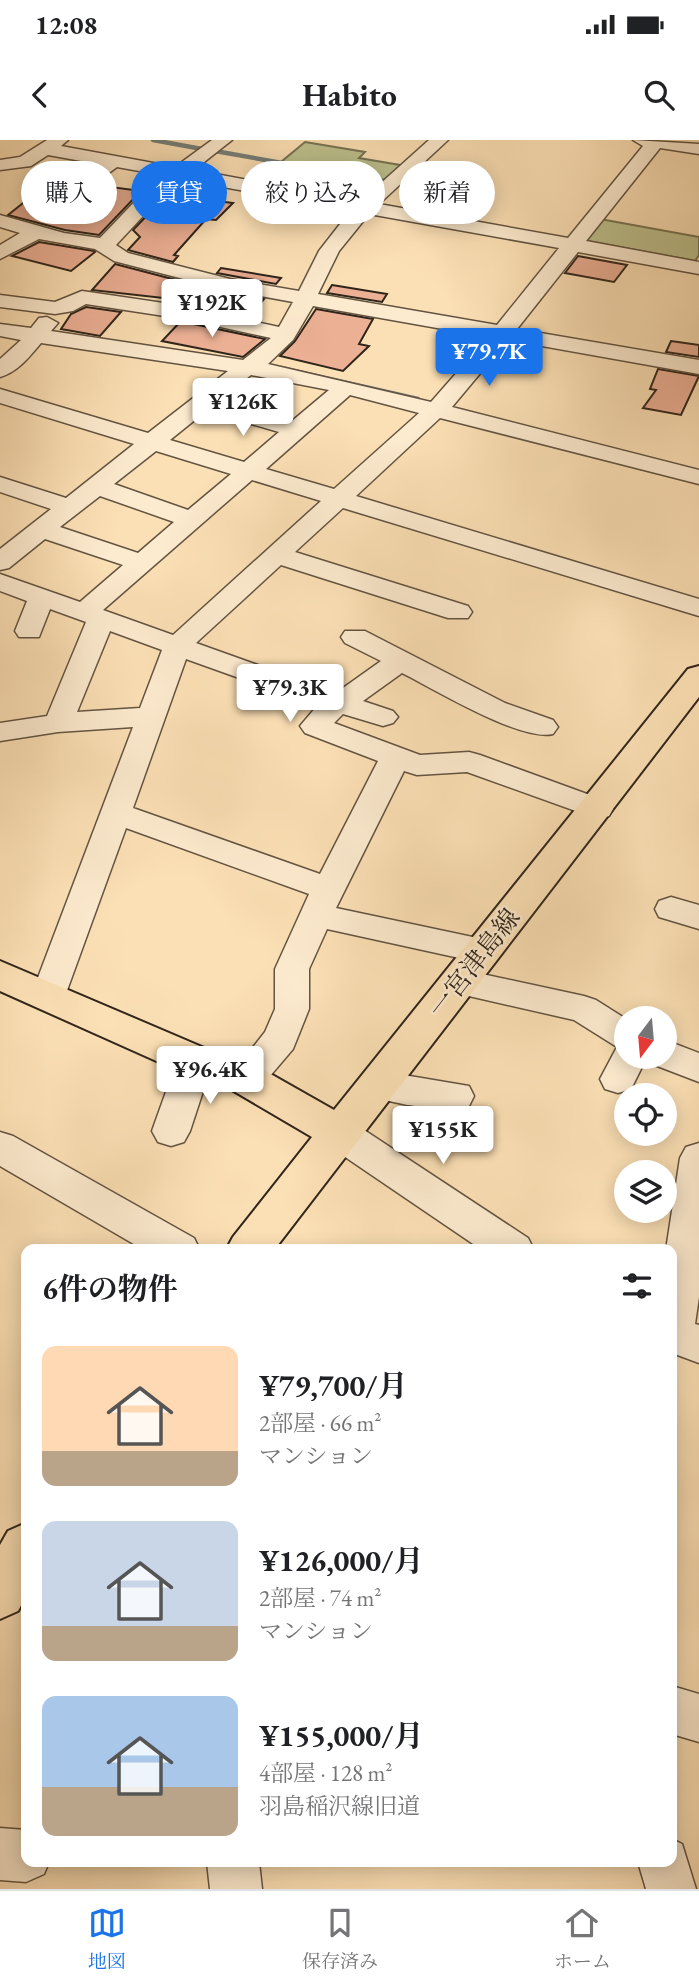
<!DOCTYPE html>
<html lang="ja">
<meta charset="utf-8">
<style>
:root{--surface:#fff;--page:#f6f6f6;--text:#202124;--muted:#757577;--line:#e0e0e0;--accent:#1a73e8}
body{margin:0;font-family:"EB Garamond","Noto Serif JP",serif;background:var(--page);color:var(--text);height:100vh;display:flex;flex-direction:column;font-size:26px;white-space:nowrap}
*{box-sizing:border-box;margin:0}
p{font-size:23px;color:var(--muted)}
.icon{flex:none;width:38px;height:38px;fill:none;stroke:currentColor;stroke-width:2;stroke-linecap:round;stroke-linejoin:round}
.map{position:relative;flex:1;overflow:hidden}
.drawer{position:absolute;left:21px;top:1104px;width:656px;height:623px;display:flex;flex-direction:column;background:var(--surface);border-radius:14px;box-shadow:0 4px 18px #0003}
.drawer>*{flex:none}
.hud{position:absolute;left:21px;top:21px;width:658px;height:63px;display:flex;gap:14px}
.needle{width:46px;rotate:196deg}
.tools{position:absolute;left:614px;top:866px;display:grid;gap:14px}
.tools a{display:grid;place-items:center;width:63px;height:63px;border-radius:50%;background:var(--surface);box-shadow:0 4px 18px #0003;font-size:35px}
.price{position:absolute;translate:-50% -60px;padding:0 16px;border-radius:7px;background:#fff;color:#222;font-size:23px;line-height:46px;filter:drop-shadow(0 2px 4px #0008)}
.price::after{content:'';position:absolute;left:50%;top:42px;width:21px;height:16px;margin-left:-10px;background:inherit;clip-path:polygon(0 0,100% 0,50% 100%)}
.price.on{background:var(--accent);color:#fff}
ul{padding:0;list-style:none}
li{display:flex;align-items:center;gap:21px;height:175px;padding:0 21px}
li span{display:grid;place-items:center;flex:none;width:196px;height:140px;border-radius:14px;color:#555}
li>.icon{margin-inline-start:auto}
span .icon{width:84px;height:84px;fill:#fffc;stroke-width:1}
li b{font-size:30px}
h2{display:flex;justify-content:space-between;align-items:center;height:84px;padding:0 21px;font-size:30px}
.tag{padding:0 24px;border-radius:32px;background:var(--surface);box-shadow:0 4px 18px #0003;font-size:24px;line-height:63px}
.tag.on{background:var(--accent);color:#fff}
.status{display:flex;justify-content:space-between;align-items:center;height:49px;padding:0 35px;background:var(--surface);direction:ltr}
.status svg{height:19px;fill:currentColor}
header{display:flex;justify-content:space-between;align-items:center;height:91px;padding:0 21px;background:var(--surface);font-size:32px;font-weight:700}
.dock{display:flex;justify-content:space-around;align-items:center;height:98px;border-top:2px solid var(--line);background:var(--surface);font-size:19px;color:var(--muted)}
.dock a{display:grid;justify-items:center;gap:4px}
.dock .on{color:var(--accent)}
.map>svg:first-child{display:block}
.green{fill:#bec28e;stroke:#777454;stroke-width:2}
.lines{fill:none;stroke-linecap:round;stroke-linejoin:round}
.stream{stroke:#757e79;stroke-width:4.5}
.building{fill:#ecb095;stroke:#30251b;stroke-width:2}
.minor-casing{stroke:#635442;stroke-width:3}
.major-casing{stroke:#30251b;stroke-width:4}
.minor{fill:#fdebcf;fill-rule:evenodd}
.major{fill:#fce0b5;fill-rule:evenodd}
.labels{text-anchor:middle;stroke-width:5;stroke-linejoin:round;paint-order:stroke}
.street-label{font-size:26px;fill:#30251b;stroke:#fdebcf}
</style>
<div class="status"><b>12:08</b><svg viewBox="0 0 49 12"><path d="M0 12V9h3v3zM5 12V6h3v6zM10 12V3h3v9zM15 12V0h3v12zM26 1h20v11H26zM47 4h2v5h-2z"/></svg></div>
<header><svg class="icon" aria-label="back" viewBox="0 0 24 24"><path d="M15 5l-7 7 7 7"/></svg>Habito<svg class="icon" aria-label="search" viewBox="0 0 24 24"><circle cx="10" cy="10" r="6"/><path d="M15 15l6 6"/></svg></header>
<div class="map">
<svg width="699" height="1749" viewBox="0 0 699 1749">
<rect width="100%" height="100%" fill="#fce0b5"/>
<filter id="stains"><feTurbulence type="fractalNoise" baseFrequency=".00286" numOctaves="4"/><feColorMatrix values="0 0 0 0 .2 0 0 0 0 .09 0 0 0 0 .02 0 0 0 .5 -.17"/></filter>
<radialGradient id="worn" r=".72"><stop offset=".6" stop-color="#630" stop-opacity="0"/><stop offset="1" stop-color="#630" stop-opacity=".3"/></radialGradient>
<!-- green -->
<g class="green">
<path d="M305 2 365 12 359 18 406 26 390 41 281 22Z"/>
<path d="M600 79 699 97V115L695 121 582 100Z"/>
</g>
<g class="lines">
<!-- stream -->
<g class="stream">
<path d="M153 0 202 9"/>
<path d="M215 11 389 42"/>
<path d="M281 228 418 259"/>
</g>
</g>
<!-- building -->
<g class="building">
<path d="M52 40 76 44 99 57 110 51 111 47 141 51 99 95 65 90 8 75Z"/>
<path d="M173 49 213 54 208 60 233 63 216 80 206 79 174 115 178 116 173 122 128 110 140 97 133 90 160 62 163 53 168 54Z"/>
<path d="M39 102 94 111 95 112 71 131 12 116Z"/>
<path d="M578 116 627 125 614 142 565 133Z"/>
<path d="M115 124 222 152 264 159 249 178 195 166 199 162 92 150Z"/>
<path d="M221 128 281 138 276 144 217 133Z"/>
<path d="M332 145 387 154 382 162 327 153Z"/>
<path d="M86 167 121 172 100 196 61 189 71 174Z"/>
<path d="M316 169 373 179 359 204 369 206 343 231 280 216 295 201Z"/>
<path d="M181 181 184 182 265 199 243 217 162 201Z"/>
<path d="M671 201 699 205V217L666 212Z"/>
<path d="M658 229 699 236 681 275 643 268 656 250 650 249Z"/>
</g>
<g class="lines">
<!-- minor casing -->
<g class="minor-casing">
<g id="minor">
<path d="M47 0H68L61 6 175 27 212 0H232L194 30 361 61 429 0H448L379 64 568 98 643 6 633 0 699 4V14L660 8 586 101 699 122V134L578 112 517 189 699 220V234L508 200 452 267 699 330V344L440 278 356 356 699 459V476L343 368 295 412 468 466 472 472 468 478H448L281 425 196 503 336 553 381 521 345 503 341 497 345 491H365L505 563 553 580 558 587 553 594C521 602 434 549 402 533L363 561 393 571 398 577 393 583 383 586 343 574 334 583 420 615 469 612 480 615 609 662 613 669 609 676 598 679 467 632 417 635 404 631 336 768 482 799 494 802 499 811 494 820 482 823 327 789 309 829V869L293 909 259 949 246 953 233 949 228 939 265 892 275 869V829L309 754 126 688 65 856 60 865 48 869 36 865 31 856 133 587 58 592 0 601V583L47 576 86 482 50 469 39 497H19L15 491 27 461 0 451V434L80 462 123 425 45 399 9 428 0 430V409L51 369 0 352V337L66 358 134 304 0 263V249L148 293 228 231 41 203C30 216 18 232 0 237V219L21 200 0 196V184L31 188 39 178 47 177 58 183 51 191 243 220 271 198 184 179 86 164 73 171 55 174 0 167V155L55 162 82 151 184 166 279 187 293 162 222 149 114 121 95 109 39 99 0 119V105L20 93 0 87V75L64 93 100 98 141 55 156 34 117 27 98 41 109 49 100 55 78 43 81 36 98 24 48 15 31 26 0 30V20L20 17ZM173 38 351 70 319 111 299 151 230 139 128 113 116 105 158 60 160 53ZM369 74 559 108 497 185 318 154 339 111ZM313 166 488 197 431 262 268 224 293 200ZM251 235 329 250 292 281 219 260ZM350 255 419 273 334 349 266 329ZM206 271 279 292 244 322 170 300ZM156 311 231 334 188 370 114 344ZM252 340 321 361 173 495 103 470ZM100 356 174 382 138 413 60 387ZM110 491 162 510 140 568 77 572ZM186 519 317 566 300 586 305 593 378 621 320 734 133 668Z"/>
<path d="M671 757 699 765V789L659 777 655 769 659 761Z"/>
<path d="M459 829 584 856 596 860 626 879V917H647L631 949 618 953 605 949 600 939 617 907 574 880 447 851 442 842 447 833Z"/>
<path d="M665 900 699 913V942L652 924 649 917H665Z"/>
<path d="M195 907 208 911 213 921 190 991 184 1002 171 1006 158 1002 152 991 177 921 182 911Z"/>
<path d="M380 931 469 946 474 956 469 966C444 974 392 963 367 955L362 945 367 935Z"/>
<path d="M339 978 352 982 528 1098 534 1110H482L326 1004 320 993 326 982Z"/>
<path d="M0 992 13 996 194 1098 200 1110H144L0 1026Z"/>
<path d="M699 1003V1157L695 1184 699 1185V1223L672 1213V1110H666L680 1018 686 1007Z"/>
<path d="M672 1546 699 1554V1602L672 1594Z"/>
<path d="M0 1688 26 1690V1722H49L44 1734 26 1742 0 1740Z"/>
<path d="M672 1699 682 1704 696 1749H646L638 1722H672Z"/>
<path d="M207 1722H259L262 1749H210Z"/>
</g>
</g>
<!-- major casing -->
<g class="major-casing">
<g id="major">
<path d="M699 526V557L274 1110H226L233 1097 312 997 232 950 181 932 0 851V821L209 910 260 928 334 970 688 529Z"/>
<path d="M26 1383V1456L18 1471 0 1479V1405L8 1391Z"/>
</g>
</g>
<!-- minor -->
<use href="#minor" class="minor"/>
<!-- major -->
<use href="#major" class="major"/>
</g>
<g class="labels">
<!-- street labels -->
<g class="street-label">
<text transform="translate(474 823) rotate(-52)" y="9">一宮津島線</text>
</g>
</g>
<rect width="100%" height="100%" filter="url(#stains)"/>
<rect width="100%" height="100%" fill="url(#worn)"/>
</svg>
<div class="tools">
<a><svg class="needle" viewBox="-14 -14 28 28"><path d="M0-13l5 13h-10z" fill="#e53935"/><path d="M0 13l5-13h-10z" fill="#757577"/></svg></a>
<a><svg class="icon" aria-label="locate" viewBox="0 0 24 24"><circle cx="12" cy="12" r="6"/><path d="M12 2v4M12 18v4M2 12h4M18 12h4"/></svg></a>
<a><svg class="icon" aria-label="layers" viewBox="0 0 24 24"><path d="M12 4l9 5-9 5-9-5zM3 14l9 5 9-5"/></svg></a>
</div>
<b class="price" style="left:212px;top:199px">¥192K</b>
<b class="price on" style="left:489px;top:248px">¥79.7K</b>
<b class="price" style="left:243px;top:298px">¥126K</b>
<b class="price" style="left:290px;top:584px">¥79.3K</b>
<b class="price" style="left:210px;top:966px">¥96.4K</b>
<b class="price" style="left:443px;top:1026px">¥155K</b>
<div class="hud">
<a class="tag">購入</a>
<a class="tag on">賃貸</a>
<a class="tag">絞り込み</a>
<a class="tag">新着</a>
</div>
<section class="drawer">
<h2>6件の物件<svg class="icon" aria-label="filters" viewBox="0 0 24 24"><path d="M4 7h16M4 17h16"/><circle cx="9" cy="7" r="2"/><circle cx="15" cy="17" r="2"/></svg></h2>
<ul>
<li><span style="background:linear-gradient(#ffd9b3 75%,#b9a48a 0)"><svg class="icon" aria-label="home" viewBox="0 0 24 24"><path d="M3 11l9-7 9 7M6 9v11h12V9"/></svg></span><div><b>¥79,700/月</b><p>2部屋 · 66 m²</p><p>マンション</p></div></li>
<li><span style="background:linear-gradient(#c9d6e8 75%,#b9a48a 0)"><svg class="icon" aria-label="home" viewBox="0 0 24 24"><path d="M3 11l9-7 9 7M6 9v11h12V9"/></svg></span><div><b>¥126,000/月</b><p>2部屋 · 74 m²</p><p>マンション</p></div></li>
<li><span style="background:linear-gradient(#a9c7e8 65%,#b9a48a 0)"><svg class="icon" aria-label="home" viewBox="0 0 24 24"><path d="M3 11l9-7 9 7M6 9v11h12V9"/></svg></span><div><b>¥155,000/月</b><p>4部屋 · 128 m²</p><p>羽島稲沢線旧道</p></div></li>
</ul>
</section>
</div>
<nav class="dock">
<a class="on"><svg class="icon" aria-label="map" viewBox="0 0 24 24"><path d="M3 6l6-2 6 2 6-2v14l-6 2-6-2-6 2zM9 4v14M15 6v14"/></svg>地図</a>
<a><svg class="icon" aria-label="saved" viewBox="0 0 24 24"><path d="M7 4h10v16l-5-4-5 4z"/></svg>保存済み</a>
<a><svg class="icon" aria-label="home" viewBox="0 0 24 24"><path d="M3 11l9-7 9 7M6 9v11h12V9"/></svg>ホーム</a>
</nav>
